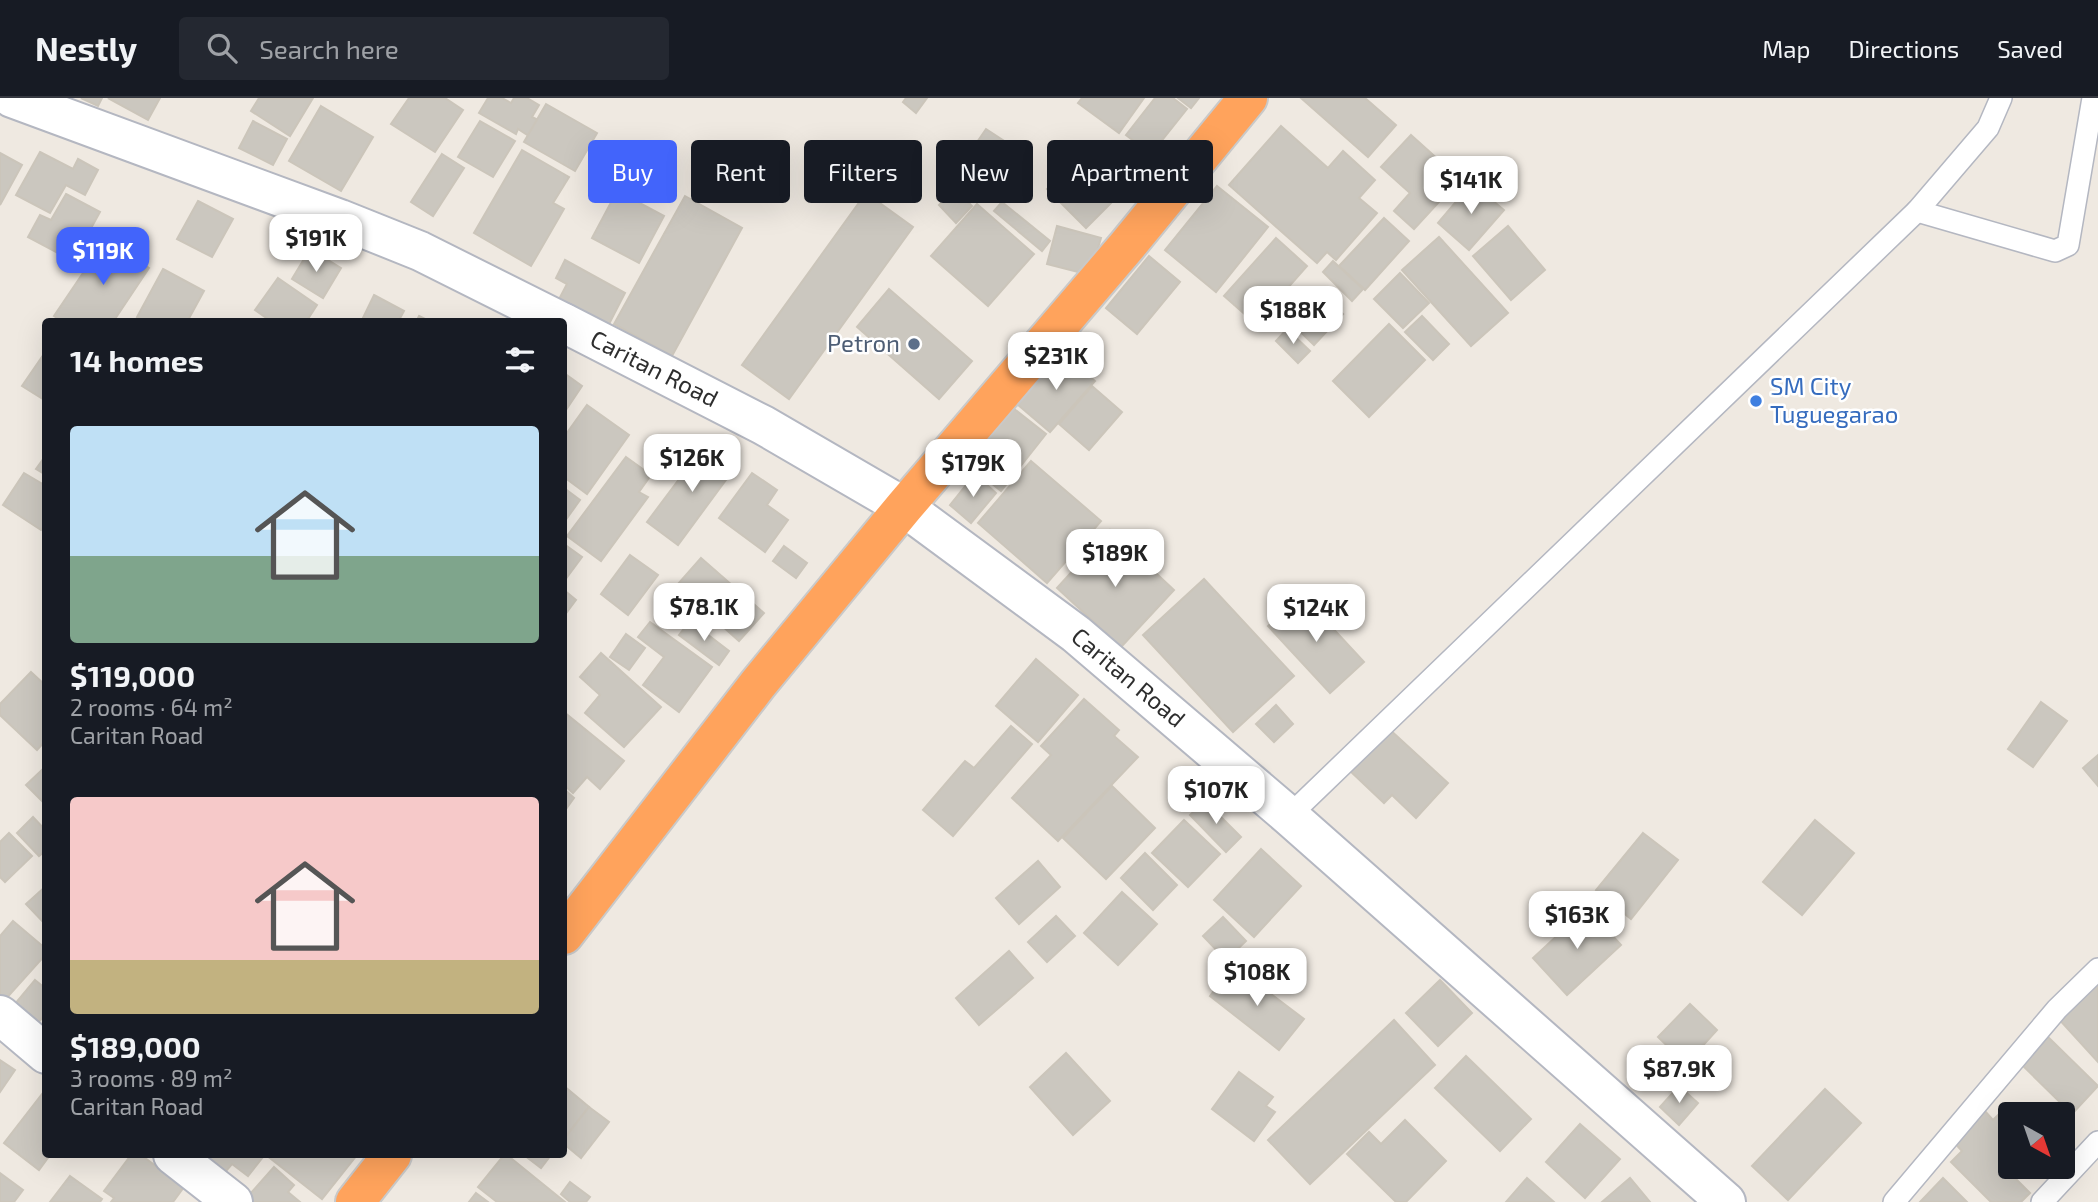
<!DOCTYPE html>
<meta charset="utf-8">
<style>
:root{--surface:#171b24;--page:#242831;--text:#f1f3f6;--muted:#9ea1a6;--line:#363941;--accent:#4264fb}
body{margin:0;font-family:"Exo 2",sans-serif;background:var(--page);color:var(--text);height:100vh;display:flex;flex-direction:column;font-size:26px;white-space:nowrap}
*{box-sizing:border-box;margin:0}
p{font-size:23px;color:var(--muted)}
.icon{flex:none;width:38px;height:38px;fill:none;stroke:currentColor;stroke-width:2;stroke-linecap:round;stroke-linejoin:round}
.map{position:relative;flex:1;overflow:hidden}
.drawer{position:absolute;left:42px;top:220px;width:525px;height:840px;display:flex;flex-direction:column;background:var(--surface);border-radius:7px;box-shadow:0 7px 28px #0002}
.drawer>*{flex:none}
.banner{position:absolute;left:588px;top:42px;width:665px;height:63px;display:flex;gap:14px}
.needle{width:46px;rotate:140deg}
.buttons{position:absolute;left:1998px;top:1004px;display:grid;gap:14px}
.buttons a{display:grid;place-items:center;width:77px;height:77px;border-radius:7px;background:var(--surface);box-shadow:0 7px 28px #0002;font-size:35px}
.price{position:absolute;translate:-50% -60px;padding:0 16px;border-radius:14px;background:#fff;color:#222;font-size:23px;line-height:46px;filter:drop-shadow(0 2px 4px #0008)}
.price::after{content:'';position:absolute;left:50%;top:42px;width:21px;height:16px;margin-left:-10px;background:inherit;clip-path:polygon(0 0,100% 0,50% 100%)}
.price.active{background:var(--accent);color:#fff}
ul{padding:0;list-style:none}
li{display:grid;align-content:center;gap:14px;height:371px;padding:0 28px}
li span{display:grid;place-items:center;height:217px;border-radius:7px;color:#555}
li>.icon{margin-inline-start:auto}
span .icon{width:126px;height:126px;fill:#fffc;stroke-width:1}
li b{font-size:30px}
h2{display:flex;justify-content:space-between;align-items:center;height:84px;padding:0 28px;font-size:30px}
.pill{padding:0 24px;border-radius:7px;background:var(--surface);box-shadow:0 7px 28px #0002;font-size:24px;line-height:63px}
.pill.active{background:var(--accent);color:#fff}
header{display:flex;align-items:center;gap:42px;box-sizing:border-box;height:98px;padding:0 35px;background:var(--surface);border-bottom:2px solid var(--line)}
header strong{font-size:33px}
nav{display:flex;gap:38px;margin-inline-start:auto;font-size:24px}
.search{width:490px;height:63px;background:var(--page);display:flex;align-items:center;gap:18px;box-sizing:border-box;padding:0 24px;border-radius:7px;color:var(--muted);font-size:26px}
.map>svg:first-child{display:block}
.building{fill:#cbc7bf;stroke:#cbc5ba;stroke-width:2}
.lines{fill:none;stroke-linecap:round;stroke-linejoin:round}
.lane-casing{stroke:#b4b7c1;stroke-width:24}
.street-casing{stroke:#b4b7c1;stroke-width:42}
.secondary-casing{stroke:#b4b7c1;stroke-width:42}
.highway-casing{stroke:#c9c9c9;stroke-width:42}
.lane{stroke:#fff;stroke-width:21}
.street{stroke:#fff;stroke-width:38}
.secondary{stroke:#fff;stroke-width:38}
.highway{stroke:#ffa35c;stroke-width:38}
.service-dot{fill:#5c6f8a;stroke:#fff;stroke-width:2.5}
.shop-dot{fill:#3f7fe0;stroke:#fff;stroke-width:2.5}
.labels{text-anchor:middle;stroke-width:5;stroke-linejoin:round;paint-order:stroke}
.service-label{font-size:24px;fill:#4e5e75;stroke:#fff;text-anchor:end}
.street-label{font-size:24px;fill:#2e2e2e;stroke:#fff}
.shop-label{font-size:24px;fill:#366cbe;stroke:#fff;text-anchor:start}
</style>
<header>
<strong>Nestly</strong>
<div class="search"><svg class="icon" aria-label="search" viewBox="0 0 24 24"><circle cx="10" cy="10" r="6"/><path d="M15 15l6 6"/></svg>Search here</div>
<nav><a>Map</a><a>Directions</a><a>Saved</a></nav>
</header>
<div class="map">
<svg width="2098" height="1104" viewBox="0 0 2098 1104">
<rect width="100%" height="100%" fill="#efe9e1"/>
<!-- building -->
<g class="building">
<path d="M81 0H102L98 8Z"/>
<path d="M108 0H160L148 22Z"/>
<path d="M259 0H313L290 38 251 13Z"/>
<path d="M409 0H445L463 12 435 54 391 26Z"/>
<path d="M488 0H502L511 5 514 0H527L539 7 532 19 538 22 529 38 518 31 516 36 479 15Z"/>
<path d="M906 0H927L916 15 903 4Z"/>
<path d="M1082 0H1144L1119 35 1078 5Z"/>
<path d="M1155 0H1173L1187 11 1151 56 1126 37Z"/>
<path d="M1178 0H1199L1191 10Z"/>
<path d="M1301 0H1365L1396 27 1368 59Z"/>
<path d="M546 6 597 35 575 73 524 44Z"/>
<path d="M321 8 373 39 341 93 289 63Z"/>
<path d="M253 23 287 41 273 67 239 50Z"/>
<path d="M480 23 515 43 493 79 458 59Z"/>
<path d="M1281 28 1328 70 1343 53 1375 82 1359 100 1377 115 1336 162 1327 154 1317 165 1229 87Z"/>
<path d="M986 31 1021 54 990 99 973 88 990 61 973 50Z"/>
<path d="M1411 37 1460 81 1414 131 1394 113 1410 95 1381 69Z"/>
<path d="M1121 47 1145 61 1122 97 1099 82Z"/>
<path d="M522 52 569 79 553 105 564 111 531 168 474 135Z"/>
<path d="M40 54 73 71 78 61 98 72 85 97 66 87 50 115 16 97Z"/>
<path d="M0 55 22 67 0 107Z"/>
<path d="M442 56 464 70 433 118 411 104Z"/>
<path d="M1073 65 1112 104 1086 130 1047 91Z"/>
<path d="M1472 85 1504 112 1469 152 1438 125Z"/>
<path d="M1217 88 1268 129 1216 194 1165 152Z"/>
<path d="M955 91 972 108 956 125 939 107Z"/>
<path d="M617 93 664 118 639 165 592 140Z"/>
<path d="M866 95 913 129 789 301 742 267Z"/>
<path d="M66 96 100 114 73 163 28 139 40 117 51 122Z"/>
<path d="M685 98 742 130 672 258 614 226Z"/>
<path d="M198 103 233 121 212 159 177 141Z"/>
<path d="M1002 104 1050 143 1042 153 994 113Z"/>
<path d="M977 106 1034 156 988 208 931 158Z"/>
<path d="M1384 120 1409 143 1365 192 1339 168Z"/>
<path d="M1057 128 1101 140 1090 177 1047 166Z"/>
<path d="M1508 128 1545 172 1511 202 1473 158Z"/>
<path d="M1439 139 1508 215 1471 248 1402 172Z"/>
<path d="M1276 140 1307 168 1256 226 1224 198Z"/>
<path d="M106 141 149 170 113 224H63L54 218Z"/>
<path d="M310 151 341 170 323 200 292 181Z"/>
<path d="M1149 158 1180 184 1137 236 1106 210Z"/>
<path d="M565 162 625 195 606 232 557 205 567 186 556 180Z"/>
<path d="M1333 163 1363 191 1352 203 1323 174Z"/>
<path d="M163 171 204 193 187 224H146L137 219Z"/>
<path d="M1400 175 1429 205 1403 230 1374 201Z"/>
<path d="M278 180 317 207 306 224H272L255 212Z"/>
<path d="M889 191 972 263 939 301 857 229Z"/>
<path d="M1316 191 1343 216 1314 247 1288 222Z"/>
<path d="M374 197 404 213 398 224H361Z"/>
<path d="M419 218 431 224H416Z"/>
<path d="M1422 218 1449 246 1433 262 1405 234Z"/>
<path d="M1389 226 1425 262 1369 319 1333 283Z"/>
<path d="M1287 231 1310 253 1298 265 1276 243Z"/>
<path d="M46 253V303L22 288Z"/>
<path d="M1062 254 1095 283 1050 334 1017 306Z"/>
<path d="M564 275 582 288 564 315Z"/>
<path d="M1092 288 1122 314 1089 352 1059 326Z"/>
<path d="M587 307 629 337 587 396 564 379V339Z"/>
<path d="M1013 310 1046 336 1001 393 968 366Z"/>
<path d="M707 344 737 367 678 447 647 424Z"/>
<path d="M46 357V377L36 371Z"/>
<path d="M626 359 651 377 639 394 648 399 601 463 567 438Z"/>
<path d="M1031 363 1101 423 1047 485 978 425Z"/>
<path d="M24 375 46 388V426L41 432 3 407Z"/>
<path d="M752 375 777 392 767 407 788 422 765 454 719 420Z"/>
<path d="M975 376 996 395 971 425 950 407Z"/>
<path d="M564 390 580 402 565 423 564 422Z"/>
<path d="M1110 432 1174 492 1121 549 1057 490Z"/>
<path d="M564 446 582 459 565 482 564 481Z"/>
<path d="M784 448 807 465 796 480 773 463Z"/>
<path d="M630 457 658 477 628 517 601 496Z"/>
<path d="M701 460 764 515 739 543 711 518 705 524 671 494Z"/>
<path d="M1204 481 1294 578 1233 634 1143 537Z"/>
<path d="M564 492 576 502 564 518Z"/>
<path d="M1302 497 1364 564 1330 595 1268 528Z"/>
<path d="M690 523 729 553 719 567 679 537Z"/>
<path d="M650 524 712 569 679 614 643 587 664 559 638 539Z"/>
<path d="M626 536 645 550 629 572 610 559Z"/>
<path d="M601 555 661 609 624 649 585 615 600 597 580 579Z"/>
<path d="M1036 561 1078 597 1038 644 996 608Z"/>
<path d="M31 574 46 588V642L37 652 0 617V606Z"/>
<path d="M1084 601 1119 632 1114 638 1138 659 1058 743 1012 700 1051 657 1041 648Z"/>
<path d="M2041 604 2067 623 2033 669 2008 651Z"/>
<path d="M1276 607 1293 626 1274 644 1256 626Z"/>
<path d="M564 614 624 663 600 691 587 679 573 695 564 687Z"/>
<path d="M1011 628 1032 646 953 738 923 712 965 663 974 670Z"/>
<path d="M1388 630 1448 685 1416 720 1392 697 1384 705 1349 672Z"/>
<path d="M2098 657V688L2083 670Z"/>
<path d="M46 668V707L26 687Z"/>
<path d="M1112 688 1155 730 1106 781 1063 740Z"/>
<path d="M564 691 574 700 564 714Z"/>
<path d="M1205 703 1241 739 1226 754 1190 717Z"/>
<path d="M33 719 46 733V752L39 758 17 735Z"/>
<path d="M1184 722 1220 756 1188 789 1152 755Z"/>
<path d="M1815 722 1854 755 1802 817 1763 784Z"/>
<path d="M9 735 32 758 5 784 0 779V744Z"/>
<path d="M1643 735 1678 762 1631 821 1596 792Z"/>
<path d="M1261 751 1301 788 1254 839 1214 802Z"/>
<path d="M1145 755 1177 787 1153 812 1121 780Z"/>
<path d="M1038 763 1060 789 1019 826 996 800Z"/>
<path d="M46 788V827L26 806Z"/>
<path d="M1122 794 1157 826 1118 867 1084 835Z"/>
<path d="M1587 810 1621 847 1567 897 1533 860Z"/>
<path d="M1056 818 1075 838 1047 864 1028 844Z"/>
<path d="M1223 819 1246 843 1226 862 1203 838Z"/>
<path d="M13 823 46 851V856L4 903 0 900V838Z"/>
<path d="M1009 853 1033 880 979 927 956 900Z"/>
<path d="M1233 867 1304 921 1279 952 1210 898Z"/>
<path d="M35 882 46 891V916L32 931 10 912Z"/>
<path d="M1440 882 1472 915 1438 948 1406 915Z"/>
<path d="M2098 882V964L2057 919Z"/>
<path d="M1690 906 1717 932 1686 966 1658 939Z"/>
<path d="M1394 922 1435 967 1310 1086 1268 1042Z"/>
<path d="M2046 937 2098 988 2072 1016 2019 964Z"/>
<path d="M1066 955 1110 1003 1073 1037 1030 989Z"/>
<path d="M1466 958 1531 1021 1500 1053 1435 990Z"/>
<path d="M0 962 15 972 0 994Z"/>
<path d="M1239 974 1273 999 1266 1008 1275 1014 1254 1043 1212 1011Z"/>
<path d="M564 988 589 1009 564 1041Z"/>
<path d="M1679 988 1698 1005 1679 1027 1660 1009Z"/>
<path d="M46 991V1057H50L39 1072 4 1045Z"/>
<path d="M1825 991 1861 1025 1788 1102 1752 1068Z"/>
<path d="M589 1009 609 1024 581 1060 564 1046V1041Z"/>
<path d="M1983 1011 1993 1022 2004 1011 2011 1017V1069H2014L2009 1074 2030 1095 2021 1104H1991L1951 1064 1962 1053 1952 1042Z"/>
<path d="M1405 1022 1446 1063 1406 1104H1396L1347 1056 1369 1034 1381 1046Z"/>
<path d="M1580 1026 1620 1061 1585 1100 1546 1064Z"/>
<path d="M131 1057H141L184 1089 173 1104H111L114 1100 104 1093Z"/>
<path d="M205 1057H260L263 1059 248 1078 232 1066 215 1086 194 1070Z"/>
<path d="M266 1057H357L322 1101Z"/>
<path d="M504 1057H507L565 1104H497L478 1089Z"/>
<path d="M524 1057H551L541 1070Z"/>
<path d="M274 1069 294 1087 288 1094 300 1104H243Z"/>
<path d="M0 1075 23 1092 14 1104H0Z"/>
<path d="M70 1078 102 1101 100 1104H50Z"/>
<path d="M1527 1080 1554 1104H1506Z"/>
<path d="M1630 1080 1650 1104H1602Z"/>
<path d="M1943 1080 1967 1104H1920Z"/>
<path d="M570 1084 590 1099 586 1104H570L561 1096Z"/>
<path d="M476 1095 488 1104H469Z"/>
</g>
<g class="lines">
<!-- lane casing -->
<g class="lane-casing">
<g id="lane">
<path d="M1917 113 2055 153 2068 147 2093 0"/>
<path d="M1289 718 1917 113 1988 30 2001 0"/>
<path d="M1894 1104 2057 911 2098 871"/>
<path d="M2042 1104 2098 1044"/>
</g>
</g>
<!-- street casing -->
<g class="street-casing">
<g id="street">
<path d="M0 917 46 956"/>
<path d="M173 1057 233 1104"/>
</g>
</g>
<!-- secondary casing -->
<g class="secondary-casing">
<g id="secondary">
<path d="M12 0 340 121 420 153 562 224"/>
<path d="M564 225 763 327 904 409 1076 536 1289 718 1726 1104"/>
</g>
</g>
<!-- highway casing -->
<g class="highway-casing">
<g id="highway">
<path d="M564 837 758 586 904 409 1126 149 1248 0"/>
<path d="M355 1104 392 1057"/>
</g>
</g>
<!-- lane -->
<use href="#lane" class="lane"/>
<!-- street -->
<use href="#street" class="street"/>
<!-- secondary -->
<use href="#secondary" class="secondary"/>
<!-- highway -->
<use href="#highway" class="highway"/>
</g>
<!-- markers -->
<circle class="service-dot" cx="914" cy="246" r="7"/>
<circle class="shop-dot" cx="1756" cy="303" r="7"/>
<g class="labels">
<!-- service labels -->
<g class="service-label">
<text x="900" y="254">Petron</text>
</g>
<!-- street labels -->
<g class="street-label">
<text transform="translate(654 271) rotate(27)" y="8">Caritan Road</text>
<text transform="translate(1128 580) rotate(40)" y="8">Caritan Road</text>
</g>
<!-- shop labels -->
<g class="shop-label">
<text x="1770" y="297">SM City<tspan x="1770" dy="28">Tuguegarao</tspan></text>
</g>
</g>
</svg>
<div class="buttons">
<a><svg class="needle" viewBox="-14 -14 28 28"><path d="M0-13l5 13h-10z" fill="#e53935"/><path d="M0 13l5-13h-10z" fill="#9ea1a6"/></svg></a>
</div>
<b class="price" style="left:1471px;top:118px">$141K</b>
<b class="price" style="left:316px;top:176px">$191K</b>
<b class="price active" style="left:103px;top:189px">$119K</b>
<b class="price" style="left:1293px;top:248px">$188K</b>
<b class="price" style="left:1056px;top:294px">$231K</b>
<b class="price" style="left:692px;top:396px">$126K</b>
<b class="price" style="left:973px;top:401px">$179K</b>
<b class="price" style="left:1115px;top:491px">$189K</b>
<b class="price" style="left:704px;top:545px">$78.1K</b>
<b class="price" style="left:1316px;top:546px">$124K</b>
<b class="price" style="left:1216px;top:728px">$107K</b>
<b class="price" style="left:1577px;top:853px">$163K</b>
<b class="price" style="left:1257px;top:910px">$108K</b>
<b class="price" style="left:1679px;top:1007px">$87.9K</b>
<div class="banner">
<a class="pill active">Buy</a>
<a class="pill">Rent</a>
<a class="pill">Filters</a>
<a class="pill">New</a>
<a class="pill">Apartment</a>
</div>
<section class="drawer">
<h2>14 homes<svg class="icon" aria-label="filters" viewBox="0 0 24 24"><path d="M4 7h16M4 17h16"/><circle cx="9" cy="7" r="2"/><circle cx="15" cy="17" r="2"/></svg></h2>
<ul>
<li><span style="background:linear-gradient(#bfe0f5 60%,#7fa58c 0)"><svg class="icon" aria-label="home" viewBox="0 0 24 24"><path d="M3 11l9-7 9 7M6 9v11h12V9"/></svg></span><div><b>$119,000</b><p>2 rooms · 64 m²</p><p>Caritan Road</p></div></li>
<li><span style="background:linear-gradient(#f6c9c9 75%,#c2b280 0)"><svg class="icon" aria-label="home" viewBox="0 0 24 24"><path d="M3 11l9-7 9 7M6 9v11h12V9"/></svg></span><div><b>$189,000</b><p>3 rooms · 89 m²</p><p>Caritan Road</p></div></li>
</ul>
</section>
</div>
